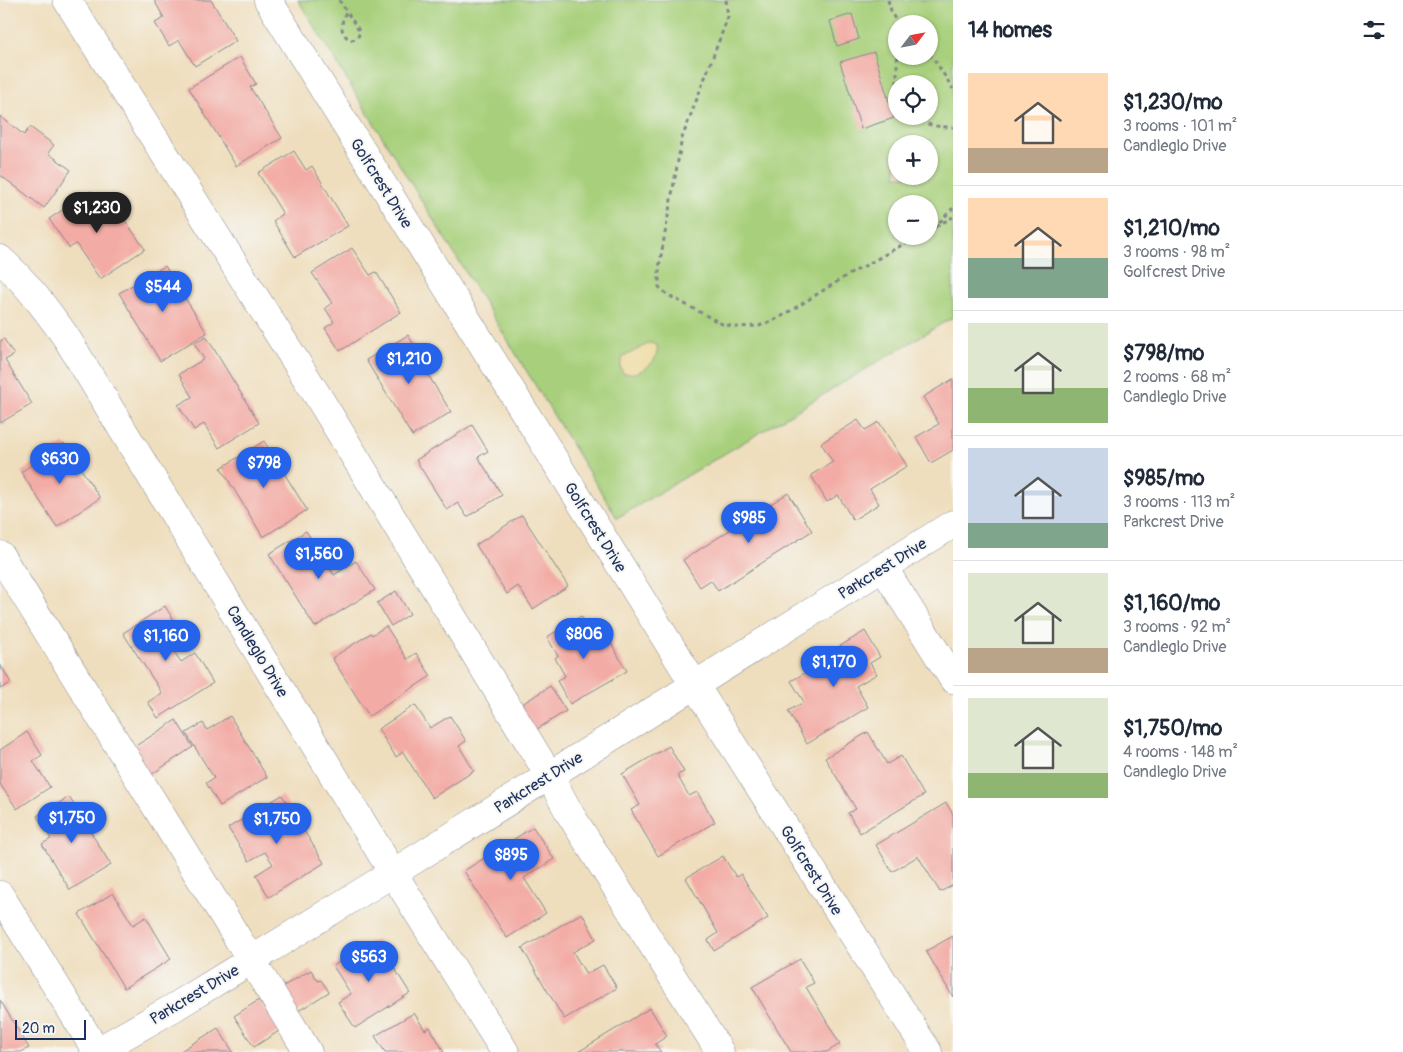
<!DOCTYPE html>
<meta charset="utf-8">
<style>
:root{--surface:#fff;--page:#f2f2f3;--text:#1f2937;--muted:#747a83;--line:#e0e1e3;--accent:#2563eb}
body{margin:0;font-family:Pangolin,sans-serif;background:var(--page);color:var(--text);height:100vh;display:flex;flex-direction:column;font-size:19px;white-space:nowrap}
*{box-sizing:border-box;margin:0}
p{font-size:16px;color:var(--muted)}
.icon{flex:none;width:28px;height:28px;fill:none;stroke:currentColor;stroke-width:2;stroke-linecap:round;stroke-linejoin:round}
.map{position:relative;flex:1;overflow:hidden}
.drawer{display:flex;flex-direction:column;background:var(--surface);width:450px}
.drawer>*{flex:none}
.needle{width:32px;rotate:58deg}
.fabs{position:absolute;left:888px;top:15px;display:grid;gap:10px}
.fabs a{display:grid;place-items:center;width:50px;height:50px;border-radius:50%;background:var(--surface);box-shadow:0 1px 4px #0004;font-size:25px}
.scale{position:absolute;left:15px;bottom:12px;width:71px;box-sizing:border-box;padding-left:5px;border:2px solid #1b2f5e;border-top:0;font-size:14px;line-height:18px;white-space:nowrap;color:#1b2f5e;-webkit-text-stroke:4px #f6f6f2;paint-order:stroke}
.price{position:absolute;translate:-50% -42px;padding:0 11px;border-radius:18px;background:var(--accent);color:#fff;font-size:16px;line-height:32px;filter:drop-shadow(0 1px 2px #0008)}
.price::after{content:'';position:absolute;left:50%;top:30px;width:15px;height:11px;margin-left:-8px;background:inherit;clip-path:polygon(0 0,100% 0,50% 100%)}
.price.selected{background:#222;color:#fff}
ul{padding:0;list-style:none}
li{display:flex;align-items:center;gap:15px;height:125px;padding:0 15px}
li+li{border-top:1px solid var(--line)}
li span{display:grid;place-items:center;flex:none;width:140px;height:100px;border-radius:0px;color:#555}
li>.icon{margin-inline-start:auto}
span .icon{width:60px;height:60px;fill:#fffc;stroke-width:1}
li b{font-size:21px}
h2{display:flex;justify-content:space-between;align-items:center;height:60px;padding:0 15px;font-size:21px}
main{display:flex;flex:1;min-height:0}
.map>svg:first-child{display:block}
.green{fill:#a8d07c;stroke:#62806d;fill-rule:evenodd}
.sand{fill:#eeda9e;stroke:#84847e}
.building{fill:#f3aca5}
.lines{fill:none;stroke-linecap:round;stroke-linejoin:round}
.minor-casing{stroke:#85868e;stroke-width:29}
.path{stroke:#85868e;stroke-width:3;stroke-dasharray:4 4;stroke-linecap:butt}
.minor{stroke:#fff;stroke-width:28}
.labels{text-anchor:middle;stroke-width:4;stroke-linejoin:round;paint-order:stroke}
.street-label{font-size:16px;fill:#1b2f5e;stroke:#f6f6f2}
</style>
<main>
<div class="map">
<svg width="953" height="1052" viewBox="0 0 953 1052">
<rect width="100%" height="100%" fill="#f6f6f2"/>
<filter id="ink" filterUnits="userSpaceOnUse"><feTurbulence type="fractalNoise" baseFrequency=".02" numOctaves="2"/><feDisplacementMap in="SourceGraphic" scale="10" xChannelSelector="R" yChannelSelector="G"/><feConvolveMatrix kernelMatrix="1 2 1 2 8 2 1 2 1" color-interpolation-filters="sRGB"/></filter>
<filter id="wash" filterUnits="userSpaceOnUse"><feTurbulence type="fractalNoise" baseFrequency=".0096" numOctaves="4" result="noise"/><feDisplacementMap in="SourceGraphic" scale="20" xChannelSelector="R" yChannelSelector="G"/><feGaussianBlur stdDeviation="1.12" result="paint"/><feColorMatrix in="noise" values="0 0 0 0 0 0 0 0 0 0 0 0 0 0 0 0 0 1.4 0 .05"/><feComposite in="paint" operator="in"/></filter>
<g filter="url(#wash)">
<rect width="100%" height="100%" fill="#efdebd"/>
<!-- green -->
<path class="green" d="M298 0H953V317L617 518ZM896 24H929V56H896ZM896 84H929V116H896ZM896 144H929V176H896ZM896 204H929V236H896Z"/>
<!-- sand -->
<path class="sand" d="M650 343 657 345C660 363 640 376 623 373L620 367 623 357Z"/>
<g id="blocks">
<!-- building -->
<g class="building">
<path d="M154 0H211L236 41 195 66 179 40 169 46 155 23 164 18Z"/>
<path d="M852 14 859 39 837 46 830 21Z"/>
<path d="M874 52 894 118 861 129 840 62Z"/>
<path d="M240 57 256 84 250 87 282 138 236 166 189 88Z"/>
<path d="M0 116 24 135 30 127 54 145 48 153 71 170 44 208 0 175Z"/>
<path d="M294 151 306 170 312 166 348 226 295 257 273 221 283 214 258 173Z"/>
<path d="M91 191 107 216 117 209 145 249 100 279 76 244 69 248 49 219Z"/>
<path d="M352 248 370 275 376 272 401 312 340 351 325 328 334 322 325 308 332 303 312 273Z"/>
<path d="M165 266 207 333 160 361 119 293Z"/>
<path d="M408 335 430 372 427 373 451 412 412 436 366 360Z"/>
<path d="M206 336 259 423 219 448 204 424 194 430 178 405 192 397 179 374 204 359 194 343Z"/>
<path d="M4 339 14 355 5 360 32 404 0 423V341Z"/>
<path d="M953 379V450L931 463 916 437 939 424 923 397Z"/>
<path d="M858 420 865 430 879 422 907 466 870 489 879 504 853 520 838 495 827 502 811 475 833 462 821 443Z"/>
<path d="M472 425 488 451 478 457 502 495 467 517 458 503 447 510 416 460Z"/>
<path d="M264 441 307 510 263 537 221 468Z"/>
<path d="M64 443 100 498 57 527 21 472Z"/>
<path d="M788 493 812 531 718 591 711 580 700 587 683 560Z"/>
<path d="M522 515 568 586 533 609 518 586 507 594 476 545Z"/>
<path d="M306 531 334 575 356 561 375 590 315 627 269 554Z"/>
<path d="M396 591 410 614 391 626 377 603Z"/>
<path d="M165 606 181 632 167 641 181 662 195 653 213 683 158 718 148 702 162 693 123 633Z"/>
<path d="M581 616 599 646 609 640 627 671 570 704 557 681 565 676 555 658 558 656 547 637Z"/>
<path d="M386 626 407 659 416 653 431 676 369 716 332 658 371 633 372 635Z"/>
<path d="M865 631 880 657 870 663 877 674 856 686 868 707 807 744 788 711 804 702 791 681 829 659 827 654Z"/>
<path d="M0 664 11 683 0 689Z"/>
<path d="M550 686 566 711 534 731 519 706Z"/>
<path d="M415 705 430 728 450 716 466 741 459 746 474 771 432 798 403 752 396 757 378 729Z"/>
<path d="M230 716 267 777 220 806 206 783 214 778 186 733 203 723 207 730Z"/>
<path d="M176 720 193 747 149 776 131 749Z"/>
<path d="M27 732 42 755 33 761 50 787 17 809 0 784V750Z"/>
<path d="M868 732 887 764 901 756 924 795 860 833 848 813 856 809 825 758Z"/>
<path d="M669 746 684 772 677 775 689 796 697 792 715 822 658 856 631 810 640 805 622 774Z"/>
<path d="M282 795 324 863 269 897 256 875 273 864 265 852 249 861 228 828Z"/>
<path d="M69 797 111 865 70 890 42 844 51 839 37 816Z"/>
<path d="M946 803 953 814V885L940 892 918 856 892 872 876 845Z"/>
<path d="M533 827 554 859 524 878 546 913 507 938 464 871Z"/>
<path d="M723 856 736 877 741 874 768 918 714 951 708 940 718 933 686 878Z"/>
<path d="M113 893 133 925 146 917 171 959 124 988 79 914Z"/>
<path d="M582 913 596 939 573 952 586 974 603 965 617 988 564 1019 522 948Z"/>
<path d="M953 936V997L926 951Z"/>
<path d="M376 939 410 993 355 1028 338 1002 351 994 333 966Z"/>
<path d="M800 959 814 983 806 987 840 1044 827 1052H791L752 987Z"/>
<path d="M311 970 318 981 321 980 329 992 295 1013 280 988Z"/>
<path d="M0 1000 29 1048 21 1052H0Z"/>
<path d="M259 1000 279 1031 254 1047 234 1016Z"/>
<path d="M650 1008 667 1036 655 1044 661 1052H578Z"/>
<path d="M414 1013 425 1030 430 1027 444 1052H385L375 1036Z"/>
<path d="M218 1028 233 1052H179Z"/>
</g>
</g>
</g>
<g filter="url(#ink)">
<use href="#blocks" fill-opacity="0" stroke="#85868e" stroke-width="1"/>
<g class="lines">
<!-- minor casing -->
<g class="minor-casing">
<g id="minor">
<path d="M67 0 319 398 549 775 570 814 720 1052"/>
<path d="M268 0 694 684 928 1052"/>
<path d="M0 259C26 282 46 309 66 337L393 873 505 1052"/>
<path d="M0 555 308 1052"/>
<path d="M883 567 953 679"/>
<path d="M0 895 97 1052"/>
<path d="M96 1052 173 1008 393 873 953 524"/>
</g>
</g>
<!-- path -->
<g class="path">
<path d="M339 0 360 32 357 39 351 40C338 33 341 22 347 10"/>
<path d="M726 0 728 17 682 138 659 267V287L668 295 722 324 736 327 759 326 779 318 843 278 918 236"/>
<path d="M888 0 892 14 898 24"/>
<path d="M929 54 934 59 953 89"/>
<path d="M897 84V61L898 56"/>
<path d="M914 116C923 126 940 127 953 127"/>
<path d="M934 228 953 208"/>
<path d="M929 230 953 217"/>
</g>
<!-- minor -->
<use href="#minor" class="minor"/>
</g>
</g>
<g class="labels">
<!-- street labels -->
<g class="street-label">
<text transform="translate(382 183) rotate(58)" y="6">Golfcrest Drive</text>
<text transform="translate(596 527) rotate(58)" y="6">Golfcrest Drive</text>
<text transform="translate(882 568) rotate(-32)" y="6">Parkcrest Drive</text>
<text transform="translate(258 651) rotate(59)" y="6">Candleglo Drive</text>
<text transform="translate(538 782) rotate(-32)" y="6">Parkcrest Drive</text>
<text transform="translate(812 870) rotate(58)" y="6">Golfcrest Drive</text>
<text transform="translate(194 994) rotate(-31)" y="6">Parkcrest Drive</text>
</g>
</g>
</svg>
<div class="fabs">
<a><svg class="needle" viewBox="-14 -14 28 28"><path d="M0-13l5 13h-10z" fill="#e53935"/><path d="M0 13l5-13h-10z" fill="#747a83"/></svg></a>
<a><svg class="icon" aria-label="locate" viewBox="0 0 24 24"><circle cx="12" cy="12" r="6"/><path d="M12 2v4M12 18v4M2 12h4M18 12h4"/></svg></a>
<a>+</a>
<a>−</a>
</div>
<div class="scale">20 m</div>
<b class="price selected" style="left:97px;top:234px">$1,230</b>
<b class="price" style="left:163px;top:313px">$544</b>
<b class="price" style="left:409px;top:385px">$1,210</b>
<b class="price" style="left:60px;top:485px">$630</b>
<b class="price" style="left:264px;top:489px">$798</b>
<b class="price" style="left:749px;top:544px">$985</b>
<b class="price" style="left:319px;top:580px">$1,560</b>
<b class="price" style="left:584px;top:660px">$806</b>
<b class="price" style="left:166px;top:662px">$1,160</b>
<b class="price" style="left:834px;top:688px">$1,170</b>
<b class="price" style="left:72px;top:844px">$1,750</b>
<b class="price" style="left:277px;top:845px">$1,750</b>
<b class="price" style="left:511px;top:881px">$895</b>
<b class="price" style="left:369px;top:983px">$563</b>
</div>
<section class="drawer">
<h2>14 homes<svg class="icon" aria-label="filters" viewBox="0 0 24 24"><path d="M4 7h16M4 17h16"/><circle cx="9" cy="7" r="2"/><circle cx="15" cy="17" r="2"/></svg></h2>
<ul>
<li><span style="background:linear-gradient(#ffd9b3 75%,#b9a48a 0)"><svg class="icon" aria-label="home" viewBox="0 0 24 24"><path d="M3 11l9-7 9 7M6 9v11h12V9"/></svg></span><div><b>$1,230/mo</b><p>3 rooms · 101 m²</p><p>Candleglo Drive</p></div></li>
<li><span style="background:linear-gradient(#ffd9b3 60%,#7fa58c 0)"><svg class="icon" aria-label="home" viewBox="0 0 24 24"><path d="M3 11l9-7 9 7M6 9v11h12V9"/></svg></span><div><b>$1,210/mo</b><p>3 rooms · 98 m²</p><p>Golfcrest Drive</p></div></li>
<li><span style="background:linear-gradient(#dfe7d0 65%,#8fb573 0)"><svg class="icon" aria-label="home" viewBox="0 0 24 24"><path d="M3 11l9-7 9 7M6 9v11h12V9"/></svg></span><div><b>$798/mo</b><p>2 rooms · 68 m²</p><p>Candleglo Drive</p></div></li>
<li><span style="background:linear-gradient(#c9d6e8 75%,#7fa58c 0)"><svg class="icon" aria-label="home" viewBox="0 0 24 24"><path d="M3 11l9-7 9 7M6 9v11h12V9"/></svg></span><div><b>$985/mo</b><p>3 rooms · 113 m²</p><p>Parkcrest Drive</p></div></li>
<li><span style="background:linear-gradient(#dfe7d0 75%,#b9a48a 0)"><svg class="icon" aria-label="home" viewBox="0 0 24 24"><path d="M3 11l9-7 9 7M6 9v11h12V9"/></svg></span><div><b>$1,160/mo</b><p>3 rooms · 92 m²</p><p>Candleglo Drive</p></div></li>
<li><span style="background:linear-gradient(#dfe7d0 75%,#8fb573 0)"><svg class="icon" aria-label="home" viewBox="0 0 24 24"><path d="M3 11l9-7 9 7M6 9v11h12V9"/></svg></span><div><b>$1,750/mo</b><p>4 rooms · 148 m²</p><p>Candleglo Drive</p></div></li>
</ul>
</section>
</main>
